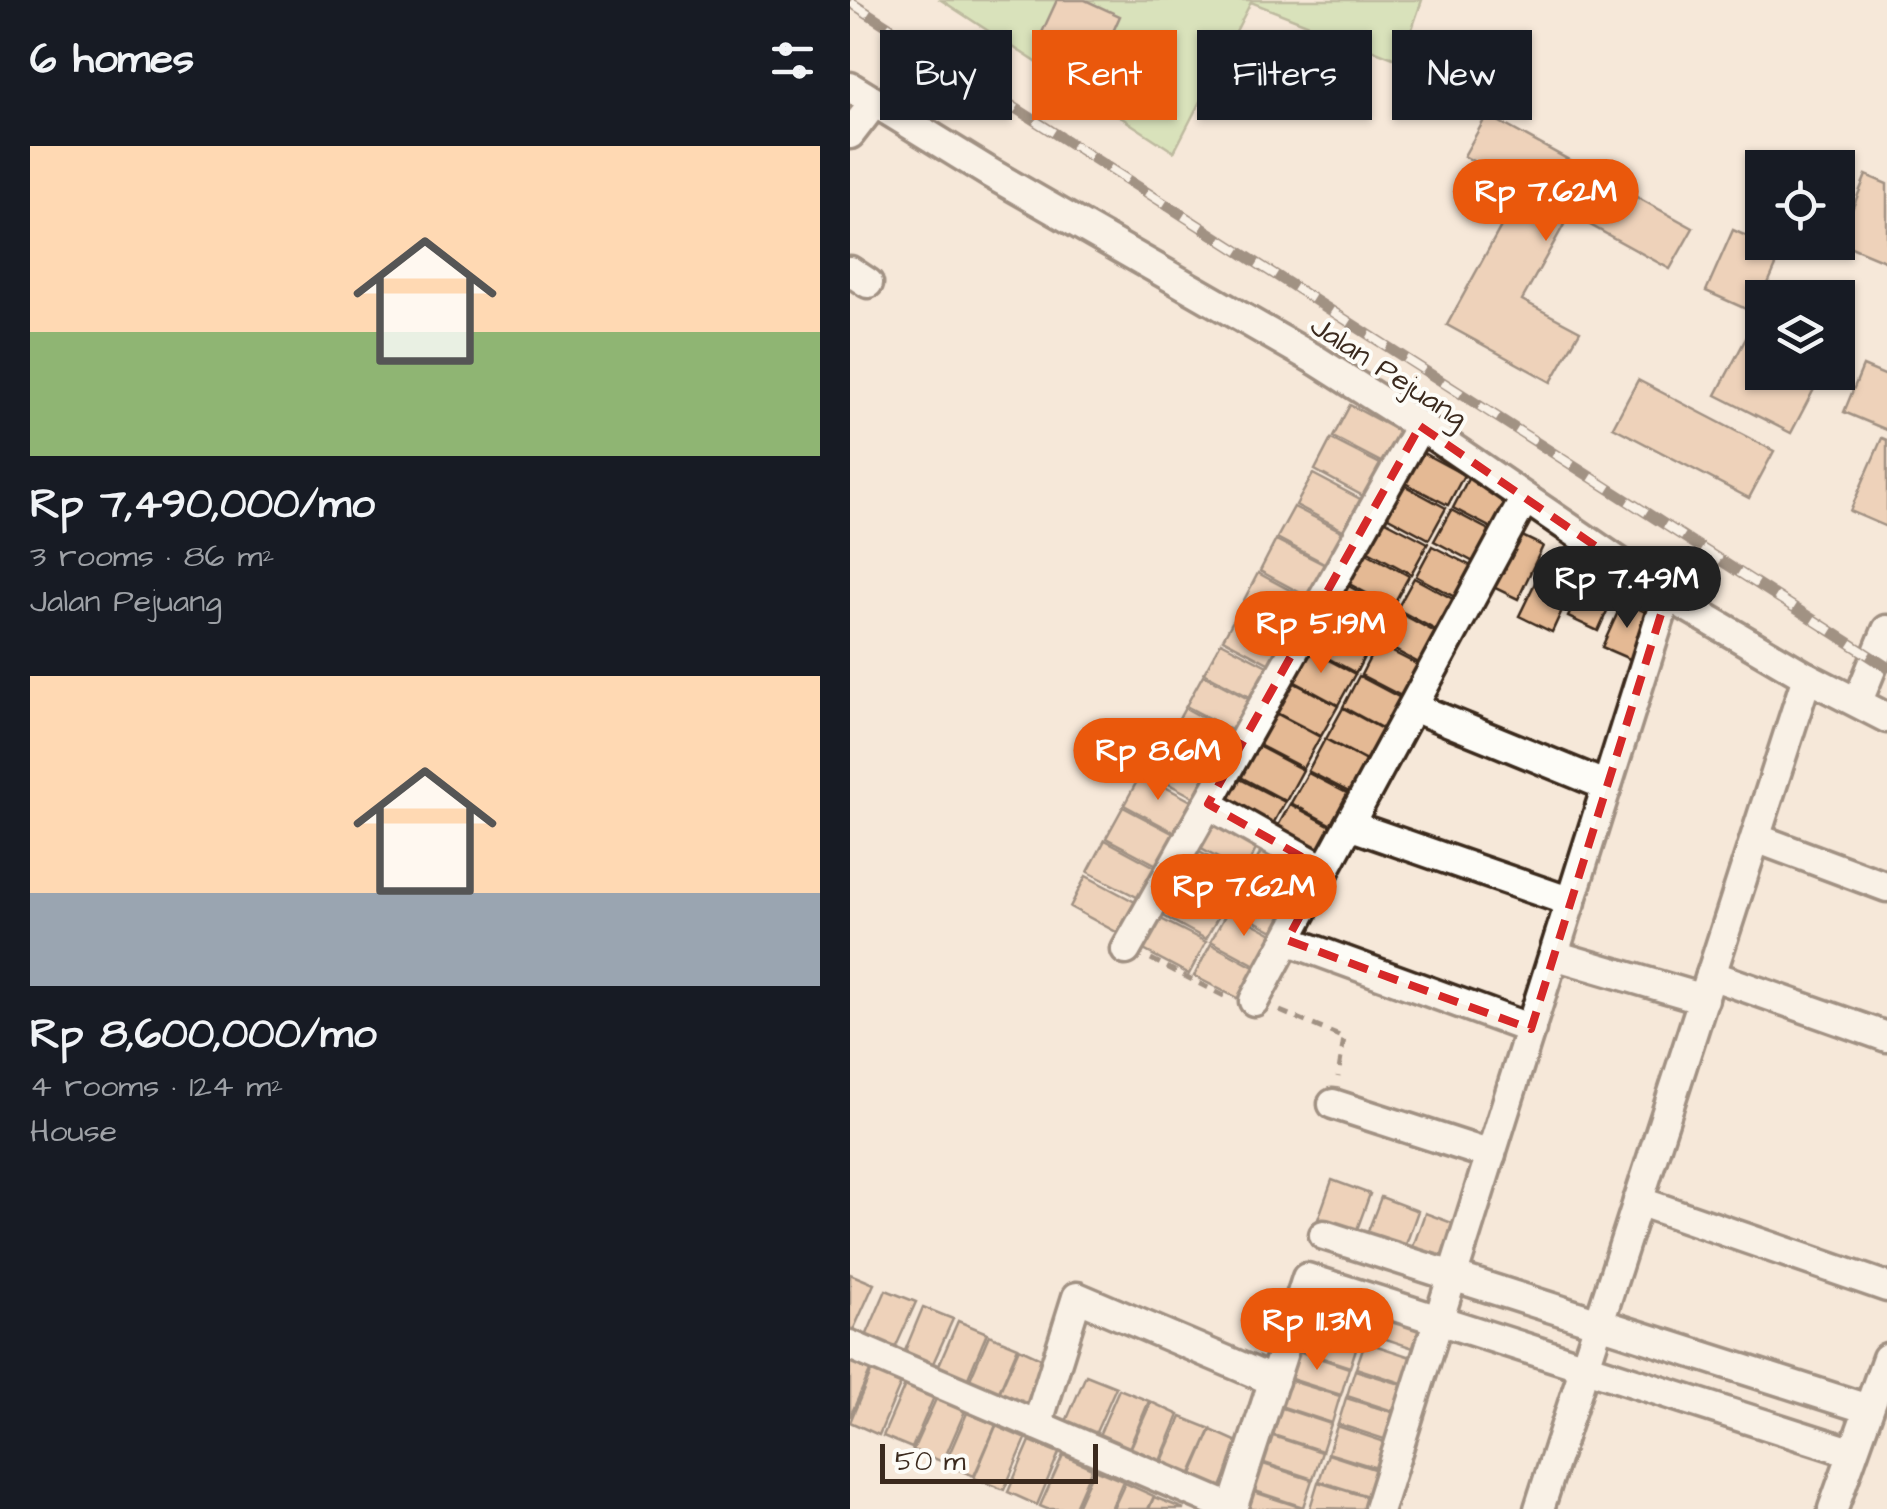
<!DOCTYPE html>
<meta charset="utf-8">
<style>
:root{--surface:#171b24;--page:#242831;--text:#f1f3f6;--muted:#9ea1a6;--accent:#ea580c}
body{margin:0;font-family:"Architects Daughter",sans-serif;background:var(--page);color:var(--text);height:100vh;display:flex;flex-direction:column;font-size:38px;white-space:nowrap}
*{box-sizing:border-box;margin:0}
p{font-size:32px;color:var(--muted)}
.icon{flex:none;width:55px;height:55px;fill:none;stroke:currentColor;stroke-width:2;stroke-linecap:round;stroke-linejoin:round}
.map{position:relative;flex:1;overflow:hidden}
.drawer{display:flex;flex-direction:column;background:var(--surface);width:850px}
.drawer>*{flex:none}
.guide{position:absolute;left:30px;top:30px;width:855px;height:90px;display:flex;gap:20px}
.controls{position:absolute;left:895px;top:150px;display:grid;gap:20px}
.controls a{display:grid;place-items:center;width:110px;height:110px;border-radius:0px;background:var(--surface);box-shadow:0 2px 8px #0004;font-size:50px}
.scale{position:absolute;left:30px;bottom:25px;width:218px;box-sizing:border-box;padding-left:10px;border:5px solid #3b2a1e;border-top:0;font-size:28px;line-height:35px;white-space:nowrap;color:#3b2a1e;-webkit-text-stroke:8px #fdfcf7;paint-order:stroke}
.price{position:absolute;translate:-50% -85px;padding:0 22px;border-radius:35px;background:var(--accent);color:#fff;font-size:32px;line-height:65px;filter:drop-shadow(0 2px 5px #0008)}
.price::after{content:'';position:absolute;left:50%;top:60px;width:30px;height:22px;margin-left:-15px;background:inherit;clip-path:polygon(0 0,100% 0,50% 100%)}
.price.current{background:#222;color:#fff}
ul{padding:0;list-style:none}
li{display:grid;align-content:center;gap:20px;height:530px;padding:0 30px}
li span{display:grid;place-items:center;height:310px;border-radius:0px;color:#555}
li>.icon{margin-inline-start:auto}
span .icon{width:180px;height:180px;fill:#fffc;stroke-width:1}
li b{font-size:42px}
h2{display:flex;justify-content:space-between;align-items:center;height:120px;padding:0 30px;font-size:42px}
.chip{padding:0 35px;border-radius:0px;background:var(--surface);box-shadow:0 2px 8px #0004;font-size:35px;line-height:90px}
.chip.current{background:var(--accent);color:#fff}
main{display:flex;flex:1;min-height:0}
.map>svg:first-child{display:block}
.green{fill:#b7dc97;stroke:#79835a;stroke-width:2.5}
.building{fill:#e4b994;stroke:#3b2a1e;stroke-width:2.5}
.lines{fill:none;stroke-linecap:round;stroke-linejoin:round}
.minor-casing{stroke:#3b2a1e;stroke-width:35}
.path{stroke:#3b2a1e;stroke-width:5;stroke-dasharray:10 8;stroke-linecap:butt}
.minor{stroke:#fdfcf7;stroke-width:28}
.rail-casing{stroke:#3b2a1e;stroke-width:11}
.rail{stroke:#fdfcf7;stroke-width:8;stroke-dasharray:22;stroke-linecap:butt}
.marked{fill:none;stroke:#d62828;stroke-width:8;stroke-dasharray:20 12;stroke-linejoin:round}
.labels{text-anchor:middle;stroke-width:8;stroke-linejoin:round;paint-order:stroke}
.street-label{font-size:30px;fill:#3b2a1e;stroke:#fdfcf7}
</style>
<main>
<section class="drawer">
<h2>6 homes<svg class="icon" aria-label="filters" viewBox="0 0 24 24"><path d="M4 7h16M4 17h16"/><circle cx="9" cy="7" r="2"/><circle cx="15" cy="17" r="2"/></svg></h2>
<ul>
<li><span style="background:linear-gradient(#ffd9b3 60%,#8fb573 0)"><svg class="icon" aria-label="home" viewBox="0 0 24 24"><path d="M3 11l9-7 9 7M6 9v11h12V9"/></svg></span><div><b>Rp 7,490,000/mo</b><p>3 rooms · 86 m²</p><p>Jalan Pejuang</p></div></li>
<li><span style="background:linear-gradient(#ffd9b3 70%,#9aa5b1 0)"><svg class="icon" aria-label="home" viewBox="0 0 24 24"><path d="M3 11l9-7 9 7M6 9v11h12V9"/></svg></span><div><b>Rp 8,600,000/mo</b><p>4 rooms · 124 m²</p><p>House</p></div></li>
</ul>
</section>
<div class="map">
<svg width="1037" height="1509" viewBox="0 0 1037 1509">
<rect width="100%" height="100%" fill="#f6e8d9"/>
<filter id="ink" filterUnits="userSpaceOnUse"><feTurbulence type="fractalNoise" baseFrequency=".01" numOctaves="2"/><feDisplacementMap in="SourceGraphic" scale="20" xChannelSelector="R" yChannelSelector="G"/><feConvolveMatrix kernelMatrix="1 2 1 2 8 2 1 2 1" color-interpolation-filters="sRGB"/></filter>
<g filter="url(#ink)">
<!-- green -->
<path class="green" d="M91 0H572L551 61 401 2 324 152Z"/>
<!-- building -->
<g class="building">
<path d="M207 0H235L270 16 248 65 189 39Z"/>
<path d="M637 115 843 228 820 269 720 214 672 300 730 331 701 382 597 325 672 188 614 156Z"/>
<path d="M1016 175 1037 184V262L989 242Z"/>
<path d="M883 230 932 252 905 313 856 291Z"/>
<path d="M903 325 912 330V372H973L941 433 866 395Z"/>
<path d="M1013 366 1037 376V430L994 412Z"/>
<path d="M788 380 924 451 899 498 763 427Z"/>
<path d="M500 405 550 432 533 463 483 437Z"/>
<path d="M1032 438 1037 440V527L1000 511Z"/>
<path d="M481 439 532 465 515 497 465 470Z"/>
<path d="M564 448 614 475 598 505 547 479Z"/>
<path d="M463 474 514 501 497 532 446 505Z"/>
<path d="M619 477 670 504 653 534 603 508Z"/>
<path d="M546 481 596 508 579 539 529 512Z"/>
<path d="M444 507 495 533 478 565 427 538Z"/>
<path d="M601 510 652 537 635 568 584 541Z"/>
<path d="M528 517 578 543 561 574 511 547Z"/>
<path d="M668 534 693 546 668 599 643 587Z"/>
<path d="M426 540 477 566 460 598 410 571Z"/>
<path d="M582 546 633 572 616 603 566 576Z"/>
<path d="M509 549 559 576 542 607 492 580Z"/>
<path d="M698 556 730 571 702 632 669 616Z"/>
<path d="M408 573 458 600 442 631 392 604Z"/>
<path d="M564 578 614 605 597 636 547 609Z"/>
<path d="M491 582 541 609 525 640 474 613Z"/>
<path d="M732 588 761 602 748 631 718 617Z"/>
<path d="M773 601 803 616 782 660 752 647Z"/>
<path d="M390 608 441 635 424 666 373 639Z"/>
<path d="M546 611 596 638 580 669 530 642Z"/>
<path d="M472 615 522 641 506 673 455 646Z"/>
<path d="M371 642 421 668 405 700 354 673Z"/>
<path d="M527 644 578 670 561 701 511 675Z"/>
<path d="M454 647 505 674 488 705 438 678Z"/>
<path d="M353 675 404 702 387 733 336 706Z"/>
<path d="M509 676 560 703 543 734 493 707Z"/>
<path d="M437 679 488 706 471 736 421 710Z"/>
<path d="M335 708 385 735 369 766 318 739Z"/>
<path d="M493 708 543 735 526 765 476 739Z"/>
<path d="M420 710 470 737 453 768 403 742Z"/>
<path d="M475 739 525 766 509 797 458 771Z"/>
<path d="M402 743 453 770 436 801 385 774Z"/>
<path d="M317 744 367 770 351 801 300 774Z"/>
<path d="M458 773 508 799 491 830 441 803Z"/>
<path d="M291 774 341 801 324 832 274 805Z"/>
<path d="M384 776 435 802 418 833 367 806Z"/>
<path d="M440 804 490 831 474 862 423 835Z"/>
<path d="M273 807 324 834 307 865 256 838Z"/>
<path d="M361 814 411 840 394 872 344 845Z"/>
<path d="M255 840 305 867 289 898 238 872Z"/>
<path d="M416 843 466 869 450 901 399 874Z"/>
<path d="M342 848 392 875 376 906 325 879Z"/>
<path d="M236 876 287 903 270 934 220 907Z"/>
<path d="M397 877 447 904 431 935 380 908Z"/>
<path d="M323 881 373 908 356 939 306 912Z"/>
<path d="M378 910 428 937 411 968 361 941Z"/>
<path d="M305 916 356 942 339 974 288 947Z"/>
<path d="M361 944 411 971 395 1002 344 976Z"/>
<path d="M482 1180 520 1194 505 1235 467 1222Z"/>
<path d="M531 1197 568 1211 553 1253 515 1239Z"/>
<path d="M575 1213 613 1227 598 1268 560 1255Z"/>
<path d="M0 1274 24 1284 1 1335H0Z"/>
<path d="M465 1287 520 1305 512 1331 456 1314Z"/>
<path d="M36 1290 66 1302 43 1353 14 1341Z"/>
<path d="M73 1307 103 1319 80 1370 52 1358Z"/>
<path d="M526 1307 578 1323 569 1350 518 1333Z"/>
<path d="M108 1321 137 1333 115 1385 86 1372Z"/>
<path d="M454 1322 509 1340 500 1367 445 1349Z"/>
<path d="M139 1335 168 1347 146 1399 117 1386Z"/>
<path d="M515 1342 567 1359 558 1385 506 1368Z"/>
<path d="M169 1348 197 1361 175 1413 146 1400Z"/>
<path d="M445 1350 499 1368 491 1395 435 1377Z"/>
<path d="M0 1360 21 1369 0 1417Z"/>
<path d="M22 1370 51 1383 29 1435 0 1422Z"/>
<path d="M505 1370 557 1386 549 1413 497 1396Z"/>
<path d="M236 1375 266 1387 243 1439 214 1426Z"/>
<path d="M435 1379 490 1396 482 1423 427 1405Z"/>
<path d="M55 1385 84 1397 62 1448 33 1436Z"/>
<path d="M269 1389 299 1401 277 1453 247 1440Z"/>
<path d="M496 1398 548 1414 540 1441 488 1424Z"/>
<path d="M86 1399 115 1411 93 1462 63 1450Z"/>
<path d="M301 1402 329 1415 308 1466 278 1454Z"/>
<path d="M426 1406 481 1424 472 1451 417 1433Z"/>
<path d="M117 1413 146 1425 124 1476 95 1464Z"/>
<path d="M331 1417 361 1429 338 1480 309 1468Z"/>
<path d="M146 1426 176 1439 154 1490 124 1478Z"/>
<path d="M487 1426 538 1443 530 1469 478 1453Z"/>
<path d="M361 1430 390 1443 368 1494 339 1481Z"/>
<path d="M417 1434 472 1452 463 1479 408 1461Z"/>
<path d="M180 1441 209 1453 187 1505 158 1492Z"/>
<path d="M478 1454 530 1471 521 1497 469 1481Z"/>
<path d="M213 1455 242 1468 224 1509H197L190 1506Z"/>
<path d="M407 1462 462 1480 453 1507 399 1489Z"/>
<path d="M244 1469 273 1481 261 1509H226Z"/>
<path d="M468 1482 520 1498 517 1509 460 1508Z"/>
<path d="M275 1483 304 1496 298 1509H263Z"/>
<path d="M398 1490 453 1508V1509H392Z"/>
<path d="M304 1497 334 1509H299Z"/>
</g>
<g class="lines">
<!-- minor casing -->
<g class="minor-casing">
<g id="minor">
<path d="M0 87 140 173 466 360 570 426 817 595 957 677 1037 718"/>
<path d="M0 134 24 103"/>
<path d="M0 271 18 283"/>
<path d="M1008 701 1037 630"/>
<path d="M563 707 757 786"/>
<path d="M358 804 475 870"/>
<path d="M499 825 721 902"/>
<path d="M906 838 1037 887"/>
<path d="M437 940 681 1029"/>
<path d="M276 950 570 426"/>
<path d="M704 955 854 999"/>
<path d="M861 975 1037 1037"/>
<path d="M404 1001 674 500"/>
<path d="M483 1104 641 1155"/>
<path d="M788 1201 1037 1287"/>
<path d="M474 1235 1018 1409"/>
<path d="M0 1345 383 1509"/>
<path d="M187 1425 227 1297 424 1381"/>
<path d="M382 1509 457 1278 1001 1452"/>
<path d="M529 1509 817 595"/>
<path d="M689 1509 957 677"/>
<path d="M983 1509 1037 1358"/>
</g>
</g>
<!-- path -->
<g class="path">
<path d="M301 959 376 997"/>
<path d="M430 1011 494 1038 488 1077"/>
</g>
<!-- minor -->
<use href="#minor" class="minor"/>
<!-- rail casing -->
<g class="rail-casing">
<path id="rail" d="M0 2 1037 667"/>
</g>
<!-- rail -->
<use href="#rail" class="rail"/>
</g>
</g>
<!-- marked area -->
<path d="M0 0H1037V1509H0ZM570 426 817 595 681 1029 437 940 475 870 358 804Z" fill="#f6e8d9" fill-opacity=".55" fill-rule="evenodd"/>
<path class="marked" d="M570 426 817 595 681 1029 437 940 475 870 358 804Z"/>
<g class="labels">
<!-- street labels -->
<g class="street-label">
<text transform="translate(539 371) rotate(33)" y="10">Jalan Pejuang</text>
</g>
</g>
</svg>
<div class="controls">
<a><svg class="icon" aria-label="locate" viewBox="0 0 24 24"><circle cx="12" cy="12" r="6"/><path d="M12 2v4M12 18v4M2 12h4M18 12h4"/></svg></a>
<a><svg class="icon" aria-label="layers" viewBox="0 0 24 24"><path d="M12 4l9 5-9 5-9-5zM3 14l9 5 9-5"/></svg></a>
</div>
<div class="scale">50 m</div>
<b class="price" style="left:696px;top:244px">Rp 7.62M</b>
<b class="price current" style="left:777px;top:631px">Rp 7.49M</b>
<b class="price" style="left:471px;top:676px">Rp 5.19M</b>
<b class="price" style="left:308px;top:803px">Rp 8.6M</b>
<b class="price" style="left:394px;top:939px">Rp 7.62M</b>
<b class="price" style="left:467px;top:1373px">Rp 11.3M</b>
<div class="guide">
<a class="chip">Buy</a>
<a class="chip current">Rent</a>
<a class="chip">Filters</a>
<a class="chip">New</a>
</div>
</div>
</main>
